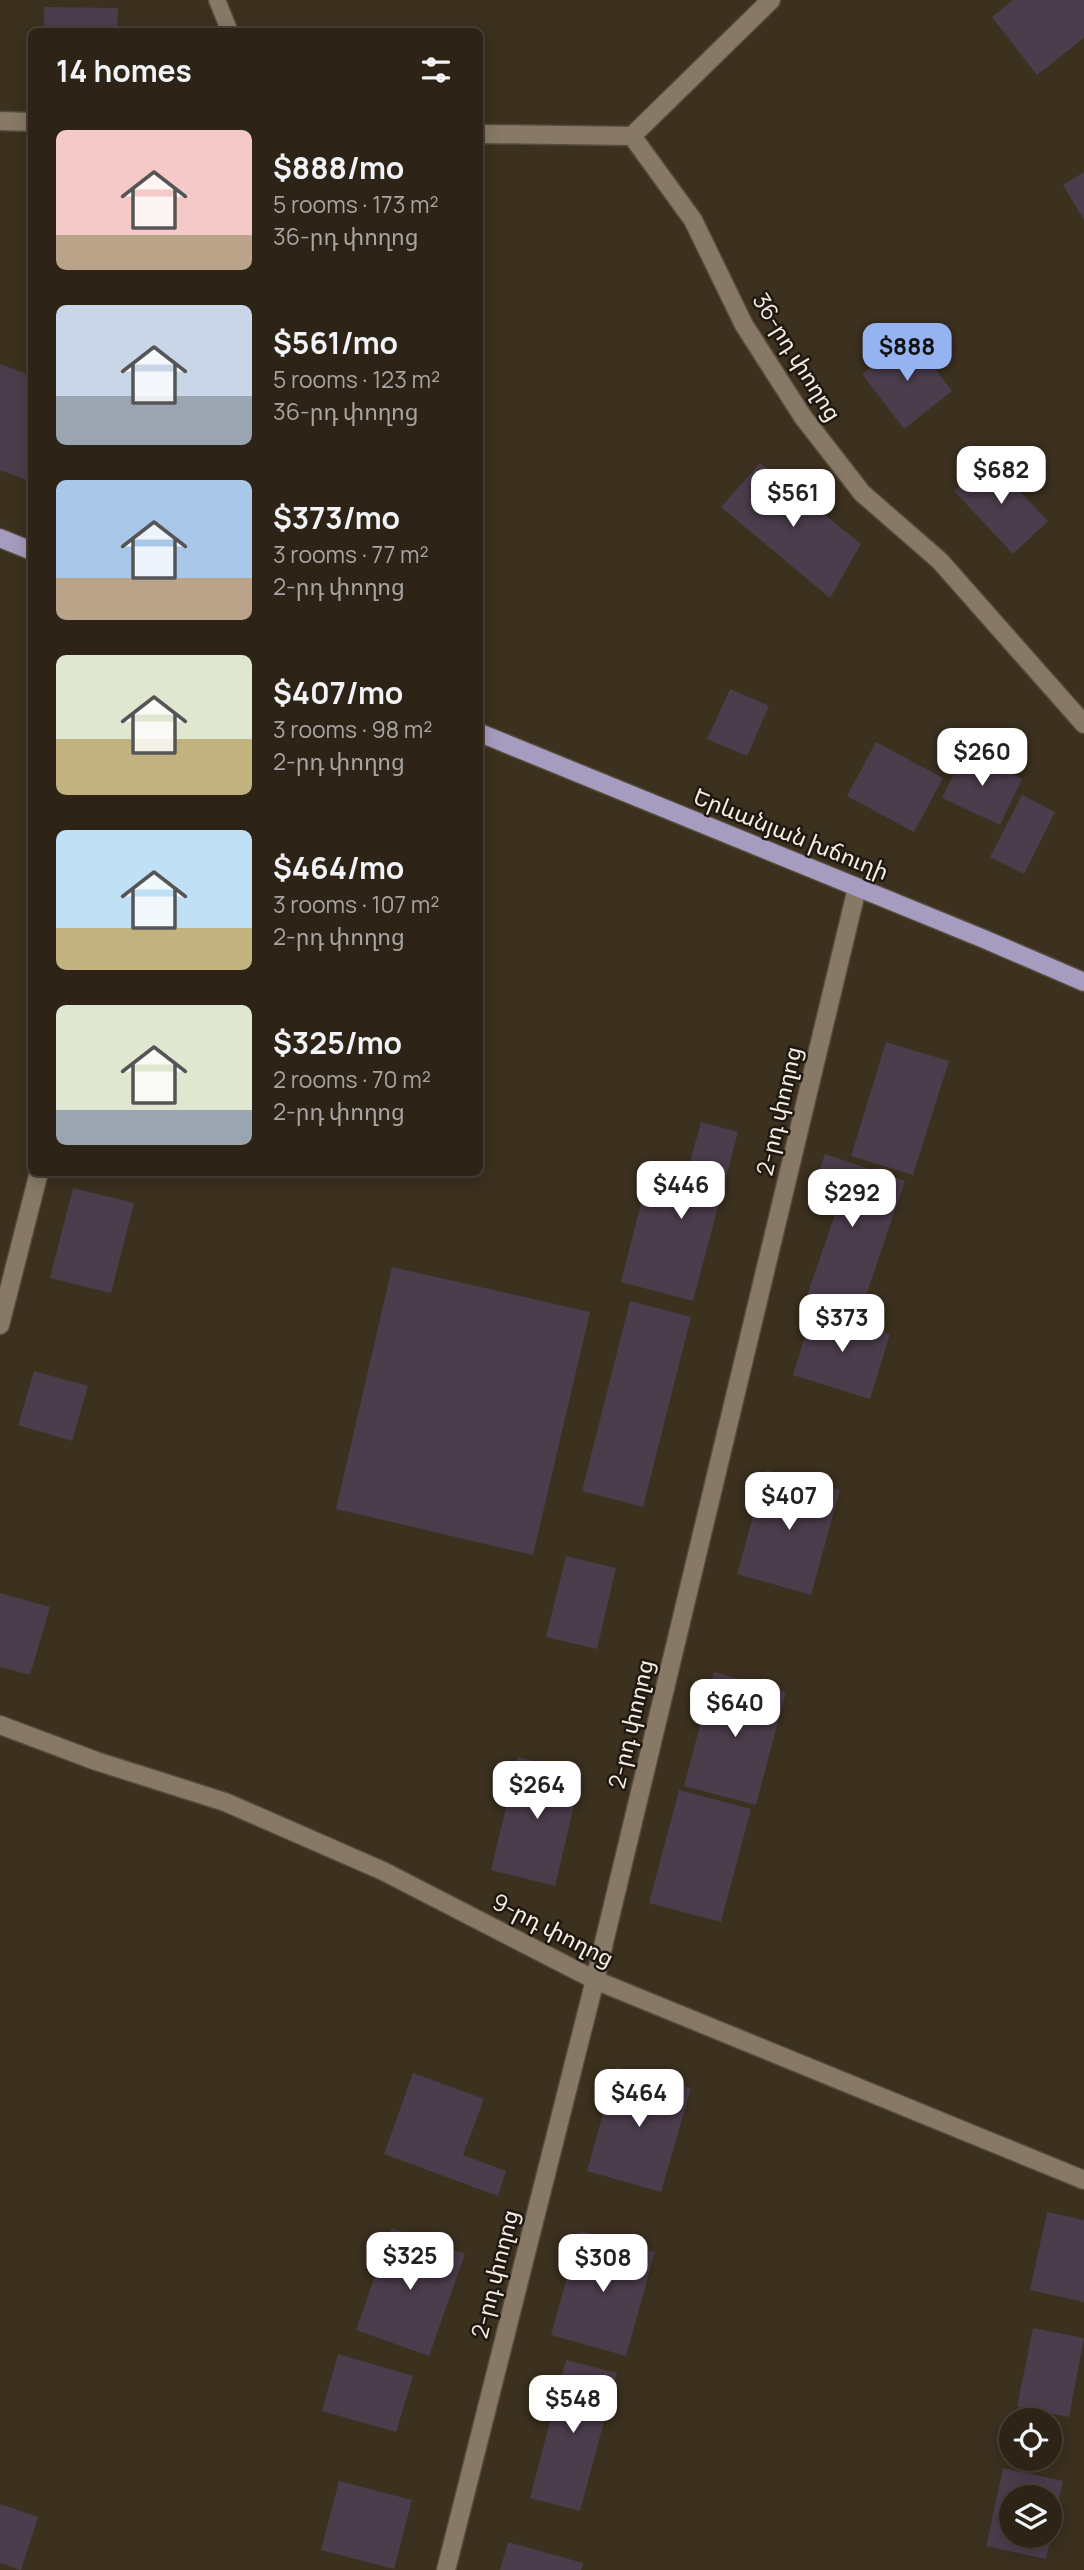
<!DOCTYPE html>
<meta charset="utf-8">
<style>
:root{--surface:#2d2417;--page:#393024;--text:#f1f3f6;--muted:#a7a4a1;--line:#484136;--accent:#95b2f1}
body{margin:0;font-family:Manrope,"Noto Sans Armenian",sans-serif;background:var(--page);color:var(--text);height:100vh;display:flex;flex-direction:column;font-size:26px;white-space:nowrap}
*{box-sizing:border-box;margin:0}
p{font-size:23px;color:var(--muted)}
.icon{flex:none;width:38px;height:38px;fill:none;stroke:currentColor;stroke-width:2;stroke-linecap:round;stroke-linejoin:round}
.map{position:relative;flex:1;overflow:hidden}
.sheet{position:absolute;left:28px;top:28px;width:455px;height:1148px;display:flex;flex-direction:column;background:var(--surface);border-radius:10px;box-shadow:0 4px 18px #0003,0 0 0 2px var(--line)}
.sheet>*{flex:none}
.controls{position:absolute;left:999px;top:2408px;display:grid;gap:14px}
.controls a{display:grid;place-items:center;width:63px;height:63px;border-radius:50%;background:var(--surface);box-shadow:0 4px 18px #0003,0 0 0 2px var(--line);font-size:35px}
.price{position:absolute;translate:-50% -60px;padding:0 16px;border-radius:14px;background:#fff;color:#222;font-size:23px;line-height:46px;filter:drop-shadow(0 2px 4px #0008)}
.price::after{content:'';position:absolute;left:50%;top:42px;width:21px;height:16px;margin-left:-10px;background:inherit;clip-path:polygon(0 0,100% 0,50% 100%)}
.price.selected{background:var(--accent);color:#111}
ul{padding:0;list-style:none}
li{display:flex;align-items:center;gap:21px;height:175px;padding:0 28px}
li span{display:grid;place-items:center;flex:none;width:196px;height:140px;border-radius:10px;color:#555}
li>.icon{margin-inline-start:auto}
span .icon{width:84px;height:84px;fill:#fffc;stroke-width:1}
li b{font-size:30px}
h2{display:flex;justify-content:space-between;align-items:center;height:84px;padding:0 28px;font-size:30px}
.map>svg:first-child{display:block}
.building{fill:#4c3d4d}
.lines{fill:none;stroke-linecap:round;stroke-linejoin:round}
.lane-casing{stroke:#564b3c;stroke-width:19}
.street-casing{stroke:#564b3c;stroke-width:21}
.primary-casing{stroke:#564b3c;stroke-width:21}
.lane{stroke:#877966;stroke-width:16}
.street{stroke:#877966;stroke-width:18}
.primary{stroke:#a69cbf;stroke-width:18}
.labels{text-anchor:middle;stroke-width:5;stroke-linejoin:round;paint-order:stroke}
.street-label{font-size:23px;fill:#f6eee3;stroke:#1f1912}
</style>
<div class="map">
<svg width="1084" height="2570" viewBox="0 0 1084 2570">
<rect width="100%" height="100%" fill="#3c301f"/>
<!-- building -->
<g class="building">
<path d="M1013 0H1084V38L1037 75 992 17Z"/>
<path d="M44 7 118 8 117 32H44Z"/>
<path d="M1084 172V220L1063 185Z"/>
<path d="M910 337 952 391 904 429 862 374Z"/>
<path d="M0 364 32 376V482L0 470Z"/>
<path d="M988 458 1048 521 1013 554 954 491Z"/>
<path d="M760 463 861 544 830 598 721 507Z"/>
<path d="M730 689 769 706 747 756 707 739Z"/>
<path d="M876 742 943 778 914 832 847 796Z"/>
<path d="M965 751 1022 779 1000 825 942 798Z"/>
<path d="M1022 795 1055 812 1024 874 990 857Z"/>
<path d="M886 1042 949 1061 913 1175 851 1156Z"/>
<path d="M701 1122 738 1132 693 1301 621 1282 645 1188 680 1198Z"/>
<path d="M825 1154 905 1181 860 1313 807 1296 835 1214 808 1204Z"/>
<path d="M73 1188 134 1203 111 1293 50 1278Z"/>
<path d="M392 1267 590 1312 533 1555 336 1509Z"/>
<path d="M630 1301 691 1317 643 1507 582 1491Z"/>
<path d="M813 1310 890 1334 870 1399 793 1375Z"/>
<path d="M34 1371 88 1386 72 1441 18 1425Z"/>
<path d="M766 1470 840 1490 811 1595 737 1574Z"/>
<path d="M566 1556 616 1568 597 1649 546 1637Z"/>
<path d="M0 1593 50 1607 30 1675 0 1667Z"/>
<path d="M714 1672 786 1692 756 1805 684 1786Z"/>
<path d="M518 1757 582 1772 555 1886 491 1870Z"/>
<path d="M679 1790 751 1809 721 1922 649 1903Z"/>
<path d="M616 2067 691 2088 661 2192 587 2171Z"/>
<path d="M413 2073 484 2099 463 2155 506 2171 498 2196 384 2154Z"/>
<path d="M1047 2212 1084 2220V2302L1030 2290Z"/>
<path d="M392 2228 465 2254 429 2356 356 2330Z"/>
<path d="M580 2231 655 2252 626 2356 551 2335Z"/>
<path d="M1033 2328 1084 2338 1069 2417 1017 2407Z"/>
<path d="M338 2354 413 2376 396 2432 322 2411Z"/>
<path d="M566 2360 617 2373 580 2511 530 2498Z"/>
<path d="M1003 2468 1063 2481 1051 2536 1050 2497H1012V2536H1051L1046 2559 986 2546Z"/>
<path d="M339 2481 412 2500 394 2569 321 2550Z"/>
<path d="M0 2504 38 2517 21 2570 0 2563Z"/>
<path d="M508 2542 583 2563 581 2570H500Z"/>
</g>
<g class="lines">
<!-- lane casing -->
<g class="lane-casing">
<path id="lane" d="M217 0 230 32"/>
</g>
<!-- street casing -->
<g class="street-casing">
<g id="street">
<path d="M0 121 32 122"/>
<path d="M480 134 632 136"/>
<path d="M632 136 693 220 744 325 803 417 862 493 940 561 1084 724"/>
<path d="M632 136 771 0"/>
<path d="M0 1325 39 1172"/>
<path d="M0 1725 96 1761 225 1802 383 1871 595 1980 1084 2180"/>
<path d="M446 2570 595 1980 857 888"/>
</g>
</g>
<!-- primary casing -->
<g class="primary-casing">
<g id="primary">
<path d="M0 538 32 551"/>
<path d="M480 733 984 939 1084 982"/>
</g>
</g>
<!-- lane -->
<use href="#lane" class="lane"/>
<!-- street -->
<use href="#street" class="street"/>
<!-- primary -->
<use href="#primary" class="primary"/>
</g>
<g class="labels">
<!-- street labels -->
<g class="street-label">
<text transform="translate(797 357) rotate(58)" y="8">36-րդ փողոց</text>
<text transform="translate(791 834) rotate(22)" y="8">Երևանյան խճուղի</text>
<text transform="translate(779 1111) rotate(-77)" y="8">2-րդ փողոց</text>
<text transform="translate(631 1724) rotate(-77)" y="8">2-րդ փողոց</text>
<text transform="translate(553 1930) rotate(27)" y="8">9-րդ փողոց</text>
<text transform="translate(495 2274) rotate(-76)" y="8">2-րդ փողոց</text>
</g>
</g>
</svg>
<div class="controls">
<a><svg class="icon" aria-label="locate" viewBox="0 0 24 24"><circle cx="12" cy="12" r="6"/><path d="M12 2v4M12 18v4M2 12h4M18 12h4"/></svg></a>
<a><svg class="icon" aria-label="layers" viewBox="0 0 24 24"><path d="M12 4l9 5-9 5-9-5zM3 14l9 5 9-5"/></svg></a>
</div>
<b class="price selected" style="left:907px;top:383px">$888</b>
<b class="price" style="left:1001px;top:506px">$682</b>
<b class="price" style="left:793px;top:529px">$561</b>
<b class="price" style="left:982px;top:788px">$260</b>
<b class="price" style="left:681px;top:1221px">$446</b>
<b class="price" style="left:852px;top:1229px">$292</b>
<b class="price" style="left:842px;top:1354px">$373</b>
<b class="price" style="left:789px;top:1532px">$407</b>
<b class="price" style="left:735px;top:1739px">$640</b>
<b class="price" style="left:537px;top:1821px">$264</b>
<b class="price" style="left:639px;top:2129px">$464</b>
<b class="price" style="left:410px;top:2292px">$325</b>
<b class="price" style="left:603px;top:2294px">$308</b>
<b class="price" style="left:573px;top:2435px">$548</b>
<section class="sheet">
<h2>14 homes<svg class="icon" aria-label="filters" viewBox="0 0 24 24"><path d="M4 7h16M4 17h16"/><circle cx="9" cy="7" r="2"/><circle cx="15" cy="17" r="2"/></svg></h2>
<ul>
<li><span style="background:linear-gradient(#f6c9c9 75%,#b9a48a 0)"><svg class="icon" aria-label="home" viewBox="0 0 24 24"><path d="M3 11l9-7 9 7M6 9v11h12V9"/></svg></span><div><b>$888/mo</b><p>5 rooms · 173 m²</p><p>36-րդ փողոց</p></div></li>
<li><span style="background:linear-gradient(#c9d6e8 65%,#9aa5b1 0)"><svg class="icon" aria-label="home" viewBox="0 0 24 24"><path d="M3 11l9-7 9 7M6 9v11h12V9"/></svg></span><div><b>$561/mo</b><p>5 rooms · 123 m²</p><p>36-րդ փողոց</p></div></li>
<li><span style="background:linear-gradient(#a9c7e8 70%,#b9a48a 0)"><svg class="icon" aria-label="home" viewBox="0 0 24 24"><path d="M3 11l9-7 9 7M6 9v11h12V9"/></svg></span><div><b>$373/mo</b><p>3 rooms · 77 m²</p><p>2-րդ փողոց</p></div></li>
<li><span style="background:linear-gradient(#dfe7d0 60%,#c2b280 0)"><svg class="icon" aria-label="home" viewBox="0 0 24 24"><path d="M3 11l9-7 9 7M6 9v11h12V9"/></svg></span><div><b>$407/mo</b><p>3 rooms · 98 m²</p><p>2-րդ փողոց</p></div></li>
<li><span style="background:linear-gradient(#bfe0f5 70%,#c2b280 0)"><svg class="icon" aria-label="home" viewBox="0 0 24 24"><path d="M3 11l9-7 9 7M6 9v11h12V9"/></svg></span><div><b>$464/mo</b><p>3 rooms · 107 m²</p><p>2-րդ փողոց</p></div></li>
<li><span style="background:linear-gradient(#dfe7d0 75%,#9aa5b1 0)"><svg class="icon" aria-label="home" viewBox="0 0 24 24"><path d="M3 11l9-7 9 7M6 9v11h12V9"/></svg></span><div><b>$325/mo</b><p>2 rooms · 70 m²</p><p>2-րդ փողոց</p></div></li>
</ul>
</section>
</div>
